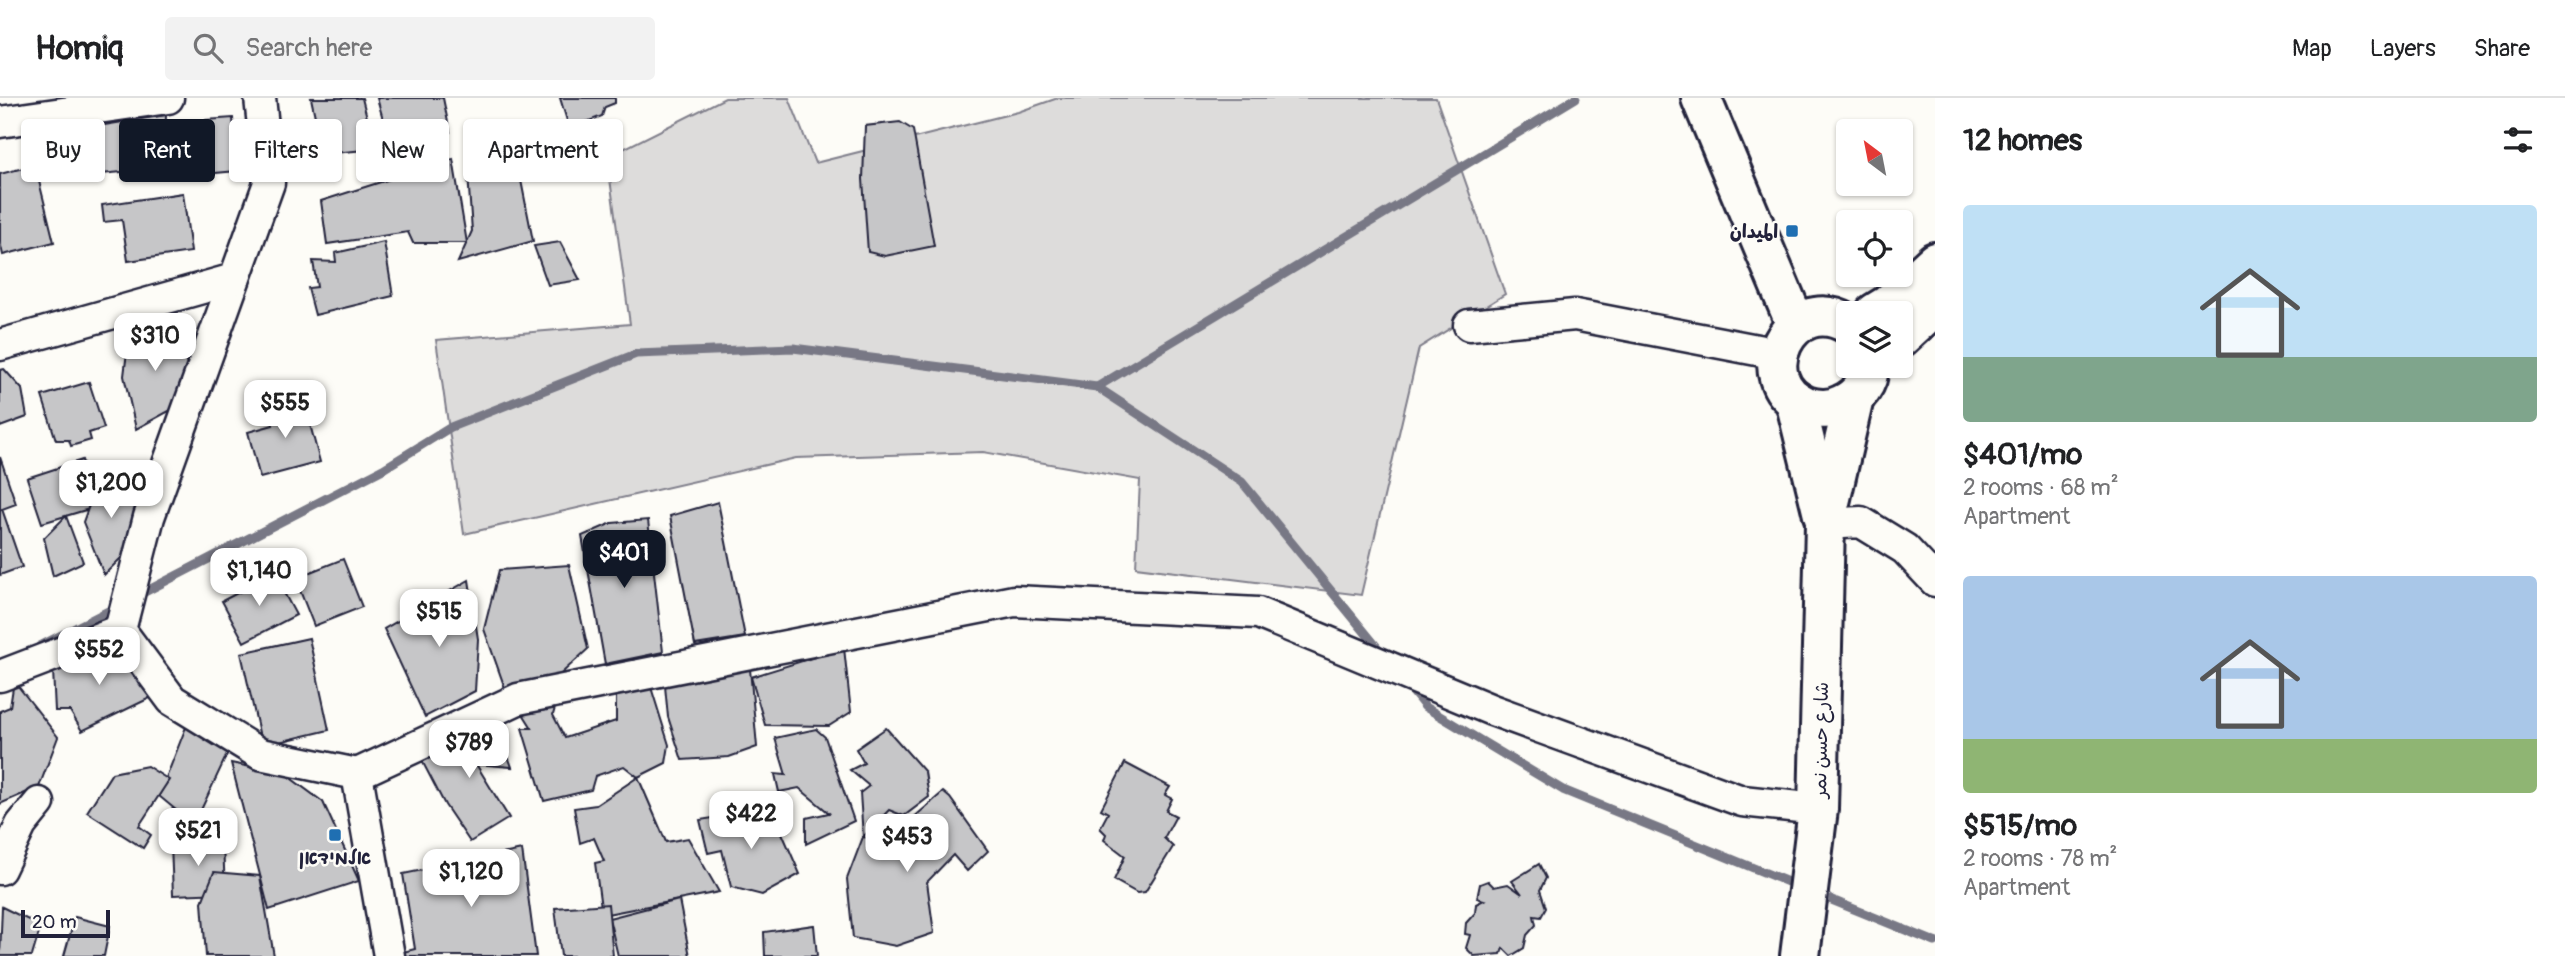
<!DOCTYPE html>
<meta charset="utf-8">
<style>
:root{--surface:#fff;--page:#f2f2f2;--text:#202124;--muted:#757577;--line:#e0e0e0;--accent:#111827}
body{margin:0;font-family:Pangolin,"Playpen Sans Arabic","Playpen Sans Hebrew",sans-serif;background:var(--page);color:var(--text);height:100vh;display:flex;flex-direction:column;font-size:26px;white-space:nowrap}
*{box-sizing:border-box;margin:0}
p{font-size:23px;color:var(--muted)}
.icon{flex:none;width:38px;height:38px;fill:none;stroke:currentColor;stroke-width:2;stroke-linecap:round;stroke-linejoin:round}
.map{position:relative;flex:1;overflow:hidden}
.panel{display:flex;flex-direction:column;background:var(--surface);width:630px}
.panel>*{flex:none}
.banner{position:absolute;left:21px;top:21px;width:665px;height:63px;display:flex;gap:14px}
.needle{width:46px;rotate:328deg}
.fabs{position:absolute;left:1836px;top:21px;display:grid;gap:14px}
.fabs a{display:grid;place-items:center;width:77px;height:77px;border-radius:7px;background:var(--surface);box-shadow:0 2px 5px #0004;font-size:35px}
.scale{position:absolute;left:21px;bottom:18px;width:89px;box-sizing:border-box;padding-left:7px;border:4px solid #22223b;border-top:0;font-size:19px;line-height:24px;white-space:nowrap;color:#22223b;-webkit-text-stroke:5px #fdfcf7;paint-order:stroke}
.price{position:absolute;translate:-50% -60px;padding:0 16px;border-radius:14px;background:#fff;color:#222;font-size:23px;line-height:46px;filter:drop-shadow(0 2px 4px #0008)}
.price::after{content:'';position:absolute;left:50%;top:42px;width:21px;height:16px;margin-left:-10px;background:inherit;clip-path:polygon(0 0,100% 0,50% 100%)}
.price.selected{background:var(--accent);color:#fff}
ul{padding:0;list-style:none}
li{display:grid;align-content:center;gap:14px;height:371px;padding:0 28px}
li span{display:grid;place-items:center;height:217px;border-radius:7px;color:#555}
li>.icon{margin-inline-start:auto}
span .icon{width:126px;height:126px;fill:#fffc;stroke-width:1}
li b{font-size:30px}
h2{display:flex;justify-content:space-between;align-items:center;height:84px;padding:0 28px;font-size:30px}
.tag{padding:0 24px;border-radius:7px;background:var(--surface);box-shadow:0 2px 5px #0004;font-size:24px;line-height:63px}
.tag.selected{background:var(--accent);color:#fff}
header{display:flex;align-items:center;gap:42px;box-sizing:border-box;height:98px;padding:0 35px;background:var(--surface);border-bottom:2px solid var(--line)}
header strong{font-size:33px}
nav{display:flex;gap:38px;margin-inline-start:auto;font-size:24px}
.search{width:490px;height:63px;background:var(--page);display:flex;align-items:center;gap:18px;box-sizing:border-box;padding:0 24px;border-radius:7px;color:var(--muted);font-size:26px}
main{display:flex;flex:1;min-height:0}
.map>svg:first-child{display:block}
.grass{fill:#dddcdb;stroke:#807f8b;stroke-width:2}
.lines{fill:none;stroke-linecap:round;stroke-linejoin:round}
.stream{stroke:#787885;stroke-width:9}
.building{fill:#c6c6c8;stroke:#22223b;stroke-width:2}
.street-casing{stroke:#22223b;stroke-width:35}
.secondary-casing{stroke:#22223b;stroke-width:44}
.street{stroke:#fdfcf7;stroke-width:30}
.secondary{stroke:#fdfcf7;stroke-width:38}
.poi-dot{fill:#1f6fb2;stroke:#fdfcf7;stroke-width:2.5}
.labels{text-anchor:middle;stroke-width:5;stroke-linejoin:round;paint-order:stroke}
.poi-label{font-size:19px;font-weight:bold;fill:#22223b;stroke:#fdfcf7;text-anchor:end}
.street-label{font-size:19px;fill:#22223b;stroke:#fdfcf7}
</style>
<header>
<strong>Homiq</strong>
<div class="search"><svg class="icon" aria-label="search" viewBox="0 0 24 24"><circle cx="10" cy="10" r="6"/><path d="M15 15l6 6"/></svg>Search here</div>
<nav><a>Map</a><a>Layers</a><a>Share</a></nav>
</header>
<main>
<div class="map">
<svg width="1935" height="858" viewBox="0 0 1935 858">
<rect width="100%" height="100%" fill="#fdfcf7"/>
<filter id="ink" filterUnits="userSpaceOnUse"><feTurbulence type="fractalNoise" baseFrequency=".0143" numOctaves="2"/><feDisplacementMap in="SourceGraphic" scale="14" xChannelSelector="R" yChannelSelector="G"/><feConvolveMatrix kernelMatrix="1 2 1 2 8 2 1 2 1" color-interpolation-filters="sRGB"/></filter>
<g filter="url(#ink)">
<!-- grass -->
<path class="grass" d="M725 0H789L815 65 1018 14 1058 0H1436L1505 196 1419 250 1361 497 1136 469 1140 382 983 354 796 360 464 436 436 242 630 226 607 59Z"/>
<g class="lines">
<!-- stream -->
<g class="stream">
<path d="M1097 289 1576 0"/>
<path d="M137 498 383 371 451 329 636 256 793 250 1097 289 1242 384 1382 555"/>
<path d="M40 548 118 508"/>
<path d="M1408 588 1425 609 1563 692 1800 789"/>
<path d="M1817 796 1935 844"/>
</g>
</g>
<!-- building -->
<g class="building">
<path d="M311 0H362L375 51 323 56Z"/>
<path d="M377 0H443L450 34 391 49Z"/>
<path d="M560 0H615V5L605 9 602 18 584 25 568 26Z"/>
<path d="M166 17 164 70 59 80 55 35Z"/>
<path d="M233 20 237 73 182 78 178 31 206 29V22Z"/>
<path d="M900 24 913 32 934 148 885 158 868 154 863 81 865 28Z"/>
<path d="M453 61 467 145H413L408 134 327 146 321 103Z"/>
<path d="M35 67 54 144 3 157 0 144V76Z"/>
<path d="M518 67 533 143 458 164 472 133 468 76Z"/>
<path d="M183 95 191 154 128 163 122 122 104 124 102 107Z"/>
<path d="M384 144 393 198 315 217 308 190 317 189 313 163 336 164 335 155Z"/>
<path d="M560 144 580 182 548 187 534 148Z"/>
<path d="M150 221 167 222 166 238 183 233 188 280 171 312 136 331 124 278 128 246 150 235Z"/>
<path d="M4 271 22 291 27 319 0 329V272Z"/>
<path d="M89 284 104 330 89 335 91 342 71 348 69 342H56L42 298Z"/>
<path d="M303 300 320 364 260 380 248 334 273 327 268 309Z"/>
<path d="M0 359 16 406 2 411 22 469 0 477Z"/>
<path d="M82 362 92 394 84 397 89 411 42 425 27 380Z"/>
<path d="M98 383 141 385 125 456 104 477 83 424Z"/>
<path d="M718 404 745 539 695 547 670 418Z"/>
<path d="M66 418 83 464 53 478 44 440Z"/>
<path d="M648 422 663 554 605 566 582 438 612 425Z"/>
<path d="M343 461 362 509 314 528 295 480Z"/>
<path d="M569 467 588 551 551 585 506 593 484 531 499 472Z"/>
<path d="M274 476 296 517 244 544 222 503Z"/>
<path d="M469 482 478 541 475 593 425 619 384 531Z"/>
<path d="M309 540 329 632 262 648 241 555Z"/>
<path d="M120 547 156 597 82 633 70 613H55L53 572Z"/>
<path d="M844 550 851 614 829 628 765 627 751 579Z"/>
<path d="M750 571 757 649 729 659 682 662 668 619 665 588Z"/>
<path d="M14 583 58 639 39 689 0 706V613L10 609Z"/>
<path d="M650 586 669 647 666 665 638 679 624 668 595 678 591 692 544 703 522 630H532L520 611 557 603 553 617 565 640 616 623V592Z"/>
<path d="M186 629 230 650 194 727 159 698Z"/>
<path d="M886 630 925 674 929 699 904 718 889 712 863 739 860 695 869 688 850 672 864 665 856 651Z"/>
<path d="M498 631 512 669 476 666 509 720 470 744 445 707 420 659 455 639Z"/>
<path d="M816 631 825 639 854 723 806 746V720L829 715 799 690 779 694 775 676 786 677 775 640Z"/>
<path d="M231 665 285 676 323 704 359 783 269 812Z"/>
<path d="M1125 665 1170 689 1165 697 1172 701 1166 713 1176 718 1164 740 1173 749 1145 794 1137 795 1114 782 1125 758 1104 742 1106 736 1100 730 1108 715 1101 711Z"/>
<path d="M147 668 169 682 139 728 151 737 143 750 87 714 112 675Z"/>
<path d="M638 679 666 744 688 740 719 794 602 817 595 765 604 763 594 740 580 745 574 710 596 707Z"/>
<path d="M943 694 950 700 988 753 967 773 953 757 927 784 934 835 896 848 853 840 847 781 863 739 894 744 896 735Z"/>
<path d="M772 712 800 776 762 797 731 789 722 752 708 755 700 722 738 716 752 723Z"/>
<path d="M223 744 225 795 173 797 171 746Z"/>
<path d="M522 752 536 858H399V855L415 851 403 776Z"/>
<path d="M1539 766 1546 780 1540 792 1546 810 1541 819 1534 818 1536 827 1527 837 1524 850 1511 858 1503 850 1501 856 1474 858 1466 850 1470 837 1465 836 1466 825 1475 815 1476 806 1484 802 1477 800 1480 786 1488 783 1494 789 1508 786 1522 796 1512 783Z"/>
<path d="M214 774 260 778 274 858H206L202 804Z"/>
<path d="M679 802 690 858H618L609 820Z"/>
<path d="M608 806 613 858H561L555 810Z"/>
<path d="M2 809 41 828 32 858H0Z"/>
<path d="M75 819 110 828 104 858H64Z"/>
<path d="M814 827 817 858H765L764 834Z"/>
</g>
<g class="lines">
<!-- street casing -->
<g class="street-casing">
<g id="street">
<path d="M260 0 269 85 149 419 120 532 172 602 260 656 357 676 389 858"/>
<path d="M0 24 168 0"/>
<path d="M1469 227 1575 217 1778 256"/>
<path d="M0 247 234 181"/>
<path d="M1825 426 1861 424 1905 451 1935 483"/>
<path d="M0 578 120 532"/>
<path d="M357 676 518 601 1014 503 1258 515 1492 612 1742 703 1818 711"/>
<path d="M0 771 21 727 39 705"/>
</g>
</g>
<!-- secondary casing -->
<g class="secondary-casing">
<g id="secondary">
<path d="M1701 0 1796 227"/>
<path d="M1875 215 1888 207 1935 164"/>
<path d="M1848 226C1790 192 1746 283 1806 308 1818 312 1832 312 1843 306 1858 299 1869 285 1869 268"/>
<path d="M1900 240 1935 208"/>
<path d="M1795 302 1823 417"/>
<path d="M1800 858 1818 711 1825 426 1854 300"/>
</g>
</g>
<!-- street -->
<use href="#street" class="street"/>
<!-- secondary -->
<use href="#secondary" class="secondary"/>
</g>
</g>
<!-- markers -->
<g class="poi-dot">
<rect x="1785" y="126" width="14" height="14" rx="3.5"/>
<rect x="328" y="730" width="14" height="14" rx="3.5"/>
</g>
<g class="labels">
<!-- poi labels -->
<g class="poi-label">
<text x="1778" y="140">الميدان</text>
<text x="335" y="766" text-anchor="middle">אלמידאן</text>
</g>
<!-- street labels -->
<g class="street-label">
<text transform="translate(1820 642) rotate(-89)" y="7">شارع حسن نمر</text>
</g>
</g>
</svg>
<div class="fabs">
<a><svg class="needle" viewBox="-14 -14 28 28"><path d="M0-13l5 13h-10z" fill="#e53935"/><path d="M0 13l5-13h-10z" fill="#757577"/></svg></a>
<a><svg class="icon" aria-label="locate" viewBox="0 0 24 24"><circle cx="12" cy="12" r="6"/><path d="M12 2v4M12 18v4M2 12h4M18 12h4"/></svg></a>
<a><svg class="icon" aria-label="layers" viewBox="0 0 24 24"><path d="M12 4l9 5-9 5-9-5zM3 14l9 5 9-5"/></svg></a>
</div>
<div class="scale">20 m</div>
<b class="price" style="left:155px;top:275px">$310</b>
<b class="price" style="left:285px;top:342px">$555</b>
<b class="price" style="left:111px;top:422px">$1,200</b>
<b class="price selected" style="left:624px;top:492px">$401</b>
<b class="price" style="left:259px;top:510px">$1,140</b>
<b class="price" style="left:439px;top:551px">$515</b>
<b class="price" style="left:99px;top:589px">$552</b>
<b class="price" style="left:469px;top:682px">$789</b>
<b class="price" style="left:751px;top:753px">$422</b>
<b class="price" style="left:198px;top:770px">$521</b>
<b class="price" style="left:907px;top:776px">$453</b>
<b class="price" style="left:471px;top:811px">$1,120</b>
<div class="banner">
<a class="tag">Buy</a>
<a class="tag selected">Rent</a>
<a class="tag">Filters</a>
<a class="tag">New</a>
<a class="tag">Apartment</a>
</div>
</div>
<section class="panel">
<h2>12 homes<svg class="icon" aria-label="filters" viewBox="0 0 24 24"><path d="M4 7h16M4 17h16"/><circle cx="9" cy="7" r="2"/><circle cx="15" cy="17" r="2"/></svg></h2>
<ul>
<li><span style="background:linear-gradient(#bfe0f5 70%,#7fa58c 0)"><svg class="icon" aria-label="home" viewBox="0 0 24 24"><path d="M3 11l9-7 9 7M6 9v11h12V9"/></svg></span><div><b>$401/mo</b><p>2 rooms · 68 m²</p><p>Apartment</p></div></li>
<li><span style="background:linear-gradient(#a9c7e8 75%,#8fb573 0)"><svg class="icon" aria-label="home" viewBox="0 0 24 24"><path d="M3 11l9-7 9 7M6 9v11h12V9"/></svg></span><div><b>$515/mo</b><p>2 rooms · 78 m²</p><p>Apartment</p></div></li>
</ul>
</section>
</main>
